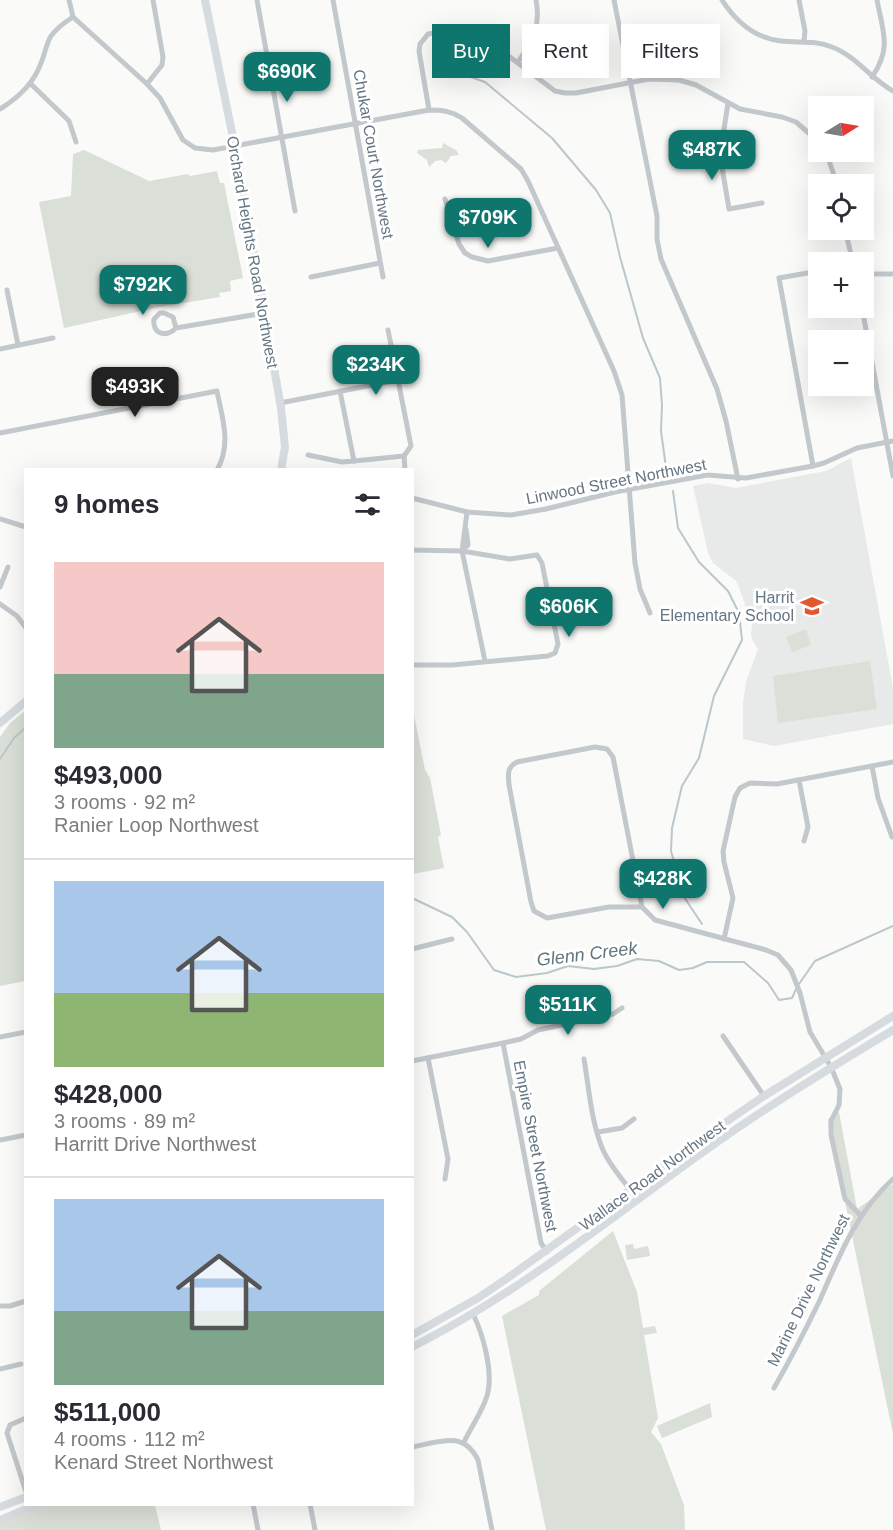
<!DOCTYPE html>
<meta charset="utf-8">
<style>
:root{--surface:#fff;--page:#f2f2f3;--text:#2b2b33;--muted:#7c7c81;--line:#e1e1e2;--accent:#0f766e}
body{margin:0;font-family:Arial,sans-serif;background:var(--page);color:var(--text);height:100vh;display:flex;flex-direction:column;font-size:22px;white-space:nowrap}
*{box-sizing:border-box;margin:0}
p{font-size:20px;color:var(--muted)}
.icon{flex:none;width:33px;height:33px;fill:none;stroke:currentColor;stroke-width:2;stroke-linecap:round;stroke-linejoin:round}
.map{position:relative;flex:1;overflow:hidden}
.side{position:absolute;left:24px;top:468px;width:390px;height:1038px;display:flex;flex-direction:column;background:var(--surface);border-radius:0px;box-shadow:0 6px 24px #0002}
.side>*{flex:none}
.hud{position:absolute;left:432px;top:24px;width:370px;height:54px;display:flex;gap:12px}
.needle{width:39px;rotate:79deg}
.controls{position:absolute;left:808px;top:96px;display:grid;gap:12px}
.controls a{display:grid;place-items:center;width:66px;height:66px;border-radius:0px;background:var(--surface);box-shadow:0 6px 24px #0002;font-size:30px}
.price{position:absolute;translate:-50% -51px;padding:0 14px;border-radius:12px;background:var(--accent);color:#fff;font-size:20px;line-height:39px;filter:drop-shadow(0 2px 3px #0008)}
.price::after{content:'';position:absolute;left:50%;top:36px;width:18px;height:14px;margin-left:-9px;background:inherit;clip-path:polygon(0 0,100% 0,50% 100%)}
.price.selected{background:#222;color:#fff}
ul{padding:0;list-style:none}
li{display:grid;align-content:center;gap:12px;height:318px;padding:0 30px}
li+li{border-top:2px solid var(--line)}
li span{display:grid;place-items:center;height:186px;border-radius:0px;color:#555}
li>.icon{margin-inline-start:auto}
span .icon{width:108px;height:108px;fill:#fffc;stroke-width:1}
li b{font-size:26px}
h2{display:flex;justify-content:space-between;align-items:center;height:72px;padding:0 30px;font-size:26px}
.tag{padding:0 21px;border-radius:0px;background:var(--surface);box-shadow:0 6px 24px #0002;font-size:21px;line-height:54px}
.tag.selected{background:var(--accent);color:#fff}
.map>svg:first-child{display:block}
.built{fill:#e8e9e9}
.green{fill:#dadfd7}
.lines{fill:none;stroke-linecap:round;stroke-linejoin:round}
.stream{stroke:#bbc7cb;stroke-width:2}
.minor{stroke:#c3c8cc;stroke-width:5}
.secondary{stroke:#d6dbdf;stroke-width:8}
.primary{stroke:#d6dbdf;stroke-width:8}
.labels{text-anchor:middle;stroke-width:6;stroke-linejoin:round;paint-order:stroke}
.street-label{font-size:16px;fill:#657683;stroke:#fff}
.poi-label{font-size:16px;fill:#657683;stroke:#fff;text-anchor:end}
.water-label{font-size:18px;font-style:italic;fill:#60757c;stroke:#fff}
</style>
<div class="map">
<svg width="893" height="1530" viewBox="0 0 893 1530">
<rect width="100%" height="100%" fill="#fafaf8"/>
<!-- built -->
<path class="built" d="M851 458 893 688V724L774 746 743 739V702L746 682 758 649 753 641 751 635 752 625 739 587 736 581 713 563 708 553 693 486 708 483 736 488 826 471Z"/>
<!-- green -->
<g class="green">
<path d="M443 143 456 150 459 155 451 156 446 163 441 160 435 161 429 167 427 160 417 153 418 150 442 148Z"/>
<path d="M84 150 149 181 188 174 190 176 217 171 220 183H224L243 278 230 281 231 291 219 293 220 297 159 307 64 328 39 202 71 196 73 154Z"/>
<path d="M806 629 811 645 792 652 786 637Z"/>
<path d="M870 661 877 709 778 723 773 676Z"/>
<path d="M413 710 425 770 430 778 441 835 438 837 444 868 413 874Z"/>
<path d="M25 711V981L0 986V737L10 723Z"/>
<path d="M839 1112 857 1209 893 1184V1434L828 1119Z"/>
<path d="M613 1231 637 1292 643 1328 655 1326 657 1333 644 1335 658 1418 651 1432 661 1444 684 1505 685 1530H546L502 1316 539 1295V1291Z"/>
<path d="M633 1244 634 1249 648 1246 650 1256 627 1260 625 1245Z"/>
<path d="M710 1403 712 1417 662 1438 657 1426Z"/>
<path d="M38 1505H155L161 1530H0V1521Z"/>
</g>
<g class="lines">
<!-- stream -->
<g class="stream">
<path d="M459 73 485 82 552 138 596 190 610 213 620 257 643 338 660 378 662 405 661 431 667 475"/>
<path d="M673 491 678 528 699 562 728 591 739 613 742 640 714 696 699 758 682 786 672 828 671 851 684 897 702 924"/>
<path d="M0 759 14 738 26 727"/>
<path d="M412 898 452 917 467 932 494 970 516 977 547 973 568 966 594 969 617 966 637 959 659 961 679 970 693 968 707 962H744L768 983 779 1000 792 998 796 989"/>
<path d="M799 984 815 961 893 926"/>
</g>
<!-- minor -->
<g class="minor">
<path d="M69 0 73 17 147 84 160 98 183 140 195 148 213 150 429 110C442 110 451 111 462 118L521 169 528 181 614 371 622 395 635 563 640 589 650 613"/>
<path d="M257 0 295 211"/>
<path d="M333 0 383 277"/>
<path d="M614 0 657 216V239L661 259 717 389 726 421 738 479"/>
<path d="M722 0C736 22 754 38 781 41 799 43 815 40 832 47 856 56 871 79 893 91"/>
<path d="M799 0 805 31 804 41"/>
<path d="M518 62C533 41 541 26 536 0"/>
<path d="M872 77C892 48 883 32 877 0"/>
<path d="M31 84 69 121 76 142"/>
<path d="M147 84 162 65 163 57 153 0"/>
<path d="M728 103 720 155 729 209 762 203"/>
<path d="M0 109C18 98 34 83 41 63 45 54 46 44 51 36 57 28 65 22 73 17"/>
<path d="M429 110 419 51 420 44 428 34 446 31 474 35 490 42 555 91 565 93H576L649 79 679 80 696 85 740 109 782 117 796 122 819 142"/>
<path d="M826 152 837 184"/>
<path d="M445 199 459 244 465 253 472 257 488 261 558 248"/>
<path d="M845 230 853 262"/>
<path d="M864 274H893"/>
<path d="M311 277 380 263"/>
<path d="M7 290 18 345"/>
<path d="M862 308 893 476"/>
<path d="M176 328 173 317 164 313H160L154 319C152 334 166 338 176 328L264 313"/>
<path d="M0 349 53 338"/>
<path d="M361 353 392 348"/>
<path d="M398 380 411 446 404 456 405 470"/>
<path d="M280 403 398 380 388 330"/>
<path d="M0 433 217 391C222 417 232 444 217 470"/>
<path d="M308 455 342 462 354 461 340 391"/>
<path d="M354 461 404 456"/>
<path d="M813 466 779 278 819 271"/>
<path d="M412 498 467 512 511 515 546 509 615 492 707 475 746 478 813 466 824 463 857 448 893 441"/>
<path d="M467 512 462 551 485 661"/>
<path d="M0 519 26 527"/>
<path d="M412 550 462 551 510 559 537 555 542 563 558 644 555 653 548 656 452 665H412"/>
<path d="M462 551 468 545 466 529"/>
<path d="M0 587 8 567"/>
<path d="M0 604 17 616 26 628"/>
<path d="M595 747 607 749 613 757 642 907H609L547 918 534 911 531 902 509 785C508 774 507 767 517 762Z"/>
<path d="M872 766 878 798 892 837"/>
<path d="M799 780 808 827 804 841"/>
<path d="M642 907 655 920 766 950 778 955 791 970 800 993 810 1032 831 1067 840 1089 839 1105 831 1121V1135L845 1199 860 1215"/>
<path d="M724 939 733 898 724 862 723 851 735 797 740 788 750 783 777 784 893 762"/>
<path d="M412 949 452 939"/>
<path d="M723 1036 764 1096"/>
<path d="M0 1037 26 1032"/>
<path d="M503 1043 541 1243 547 1252"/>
<path d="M428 1058 448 1159 445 1179"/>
<path d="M584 1059C589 1088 591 1122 603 1150 611 1168 626 1183 637 1199"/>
<path d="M412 1061 503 1043 521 1039 538 1030 613 1014 622 1008"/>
<path d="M598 1132 622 1128 634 1119"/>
<path d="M0 1140 26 1135"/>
<path d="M0 1306H10L26 1301"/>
<path d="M0 1369 21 1364"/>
<path d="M774 1388C790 1360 805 1331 819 1302 839 1257 856 1212 893 1179"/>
<path d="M26 1418 10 1425 7 1433 26 1492"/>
<path d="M464 1442C471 1427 482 1412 487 1396 494 1373 483 1334 473 1314"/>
<path d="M412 1447C440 1442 463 1430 478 1460L492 1530"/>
<path d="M253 1504 258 1530"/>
<path d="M310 1504 315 1530"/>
</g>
<!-- secondary -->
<g class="secondary">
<path d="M205 0 239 167 281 408 285 447 281 470"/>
<path d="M0 723 26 701"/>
</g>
<!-- primary -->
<g class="primary">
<path d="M412 1335 478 1298 509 1277 704 1137 764 1096 893 1016"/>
<path d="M412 1347C518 1294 610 1218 706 1150 766 1107 830 1068 893 1030"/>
<path d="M0 1507 26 1497"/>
<path d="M0 1520 38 1504"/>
</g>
</g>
<!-- icons -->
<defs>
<g id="school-bare" transform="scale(1.8)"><path d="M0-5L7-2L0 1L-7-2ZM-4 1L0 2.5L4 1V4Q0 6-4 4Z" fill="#e4572e" stroke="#fff" stroke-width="2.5" paint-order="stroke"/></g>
</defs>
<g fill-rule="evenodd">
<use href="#school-bare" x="812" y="606"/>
</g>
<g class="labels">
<!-- street labels -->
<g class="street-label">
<text transform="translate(374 154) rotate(80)" y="6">Chukar Court Northwest</text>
<text transform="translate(253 252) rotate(80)" y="6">Orchard Heights Road Northwest</text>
<text transform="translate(616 481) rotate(-11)" y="6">Linwood Street Northwest</text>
<text transform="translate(536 1146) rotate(79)" y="6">Empire Street Northwest</text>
<text transform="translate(652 1175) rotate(-36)" y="6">Wallace Road Northwest</text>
<text transform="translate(808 1290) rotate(-64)" y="6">Marine Drive Northwest</text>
</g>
<!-- poi labels -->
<g class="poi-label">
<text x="794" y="603">Harrit<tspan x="794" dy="18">Elementary School</tspan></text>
</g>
<!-- water labels -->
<g class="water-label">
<text transform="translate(587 954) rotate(-7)" y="6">Glenn Creek</text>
</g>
</g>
</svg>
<div class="controls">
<a><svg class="needle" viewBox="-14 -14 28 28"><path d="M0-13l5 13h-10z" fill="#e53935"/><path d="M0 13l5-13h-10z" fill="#7c7c81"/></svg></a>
<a><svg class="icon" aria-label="locate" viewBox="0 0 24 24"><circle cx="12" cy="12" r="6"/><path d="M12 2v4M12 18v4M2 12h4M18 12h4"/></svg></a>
<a>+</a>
<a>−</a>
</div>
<b class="price" style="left:287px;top:103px">$690K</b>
<b class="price" style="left:712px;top:181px">$487K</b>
<b class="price" style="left:488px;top:249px">$709K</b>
<b class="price" style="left:143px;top:316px">$792K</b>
<b class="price" style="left:376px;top:396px">$234K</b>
<b class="price selected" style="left:135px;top:418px">$493K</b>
<b class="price" style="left:569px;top:638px">$606K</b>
<b class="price" style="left:663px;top:910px">$428K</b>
<b class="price" style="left:568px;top:1036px">$511K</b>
<div class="hud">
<a class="tag selected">Buy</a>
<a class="tag">Rent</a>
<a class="tag">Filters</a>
</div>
<section class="side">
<h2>9 homes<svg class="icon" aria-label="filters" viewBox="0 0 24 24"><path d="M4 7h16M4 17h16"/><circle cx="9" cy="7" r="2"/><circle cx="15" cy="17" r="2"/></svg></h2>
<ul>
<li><span style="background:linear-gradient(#f6c9c9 60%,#7fa58c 0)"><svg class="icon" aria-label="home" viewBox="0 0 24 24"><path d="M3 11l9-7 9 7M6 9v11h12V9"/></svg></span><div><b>$493,000</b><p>3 rooms · 92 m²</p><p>Ranier Loop Northwest</p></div></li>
<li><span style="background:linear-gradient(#a9c7e8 60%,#8fb573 0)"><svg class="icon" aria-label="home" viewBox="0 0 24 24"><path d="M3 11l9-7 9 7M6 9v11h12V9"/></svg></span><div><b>$428,000</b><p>3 rooms · 89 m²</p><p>Harritt Drive Northwest</p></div></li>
<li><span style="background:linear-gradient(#a9c7e8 60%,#7fa58c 0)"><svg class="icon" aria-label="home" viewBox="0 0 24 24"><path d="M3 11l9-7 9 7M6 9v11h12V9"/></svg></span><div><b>$511,000</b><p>4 rooms · 112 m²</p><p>Kenard Street Northwest</p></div></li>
</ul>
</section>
</div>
